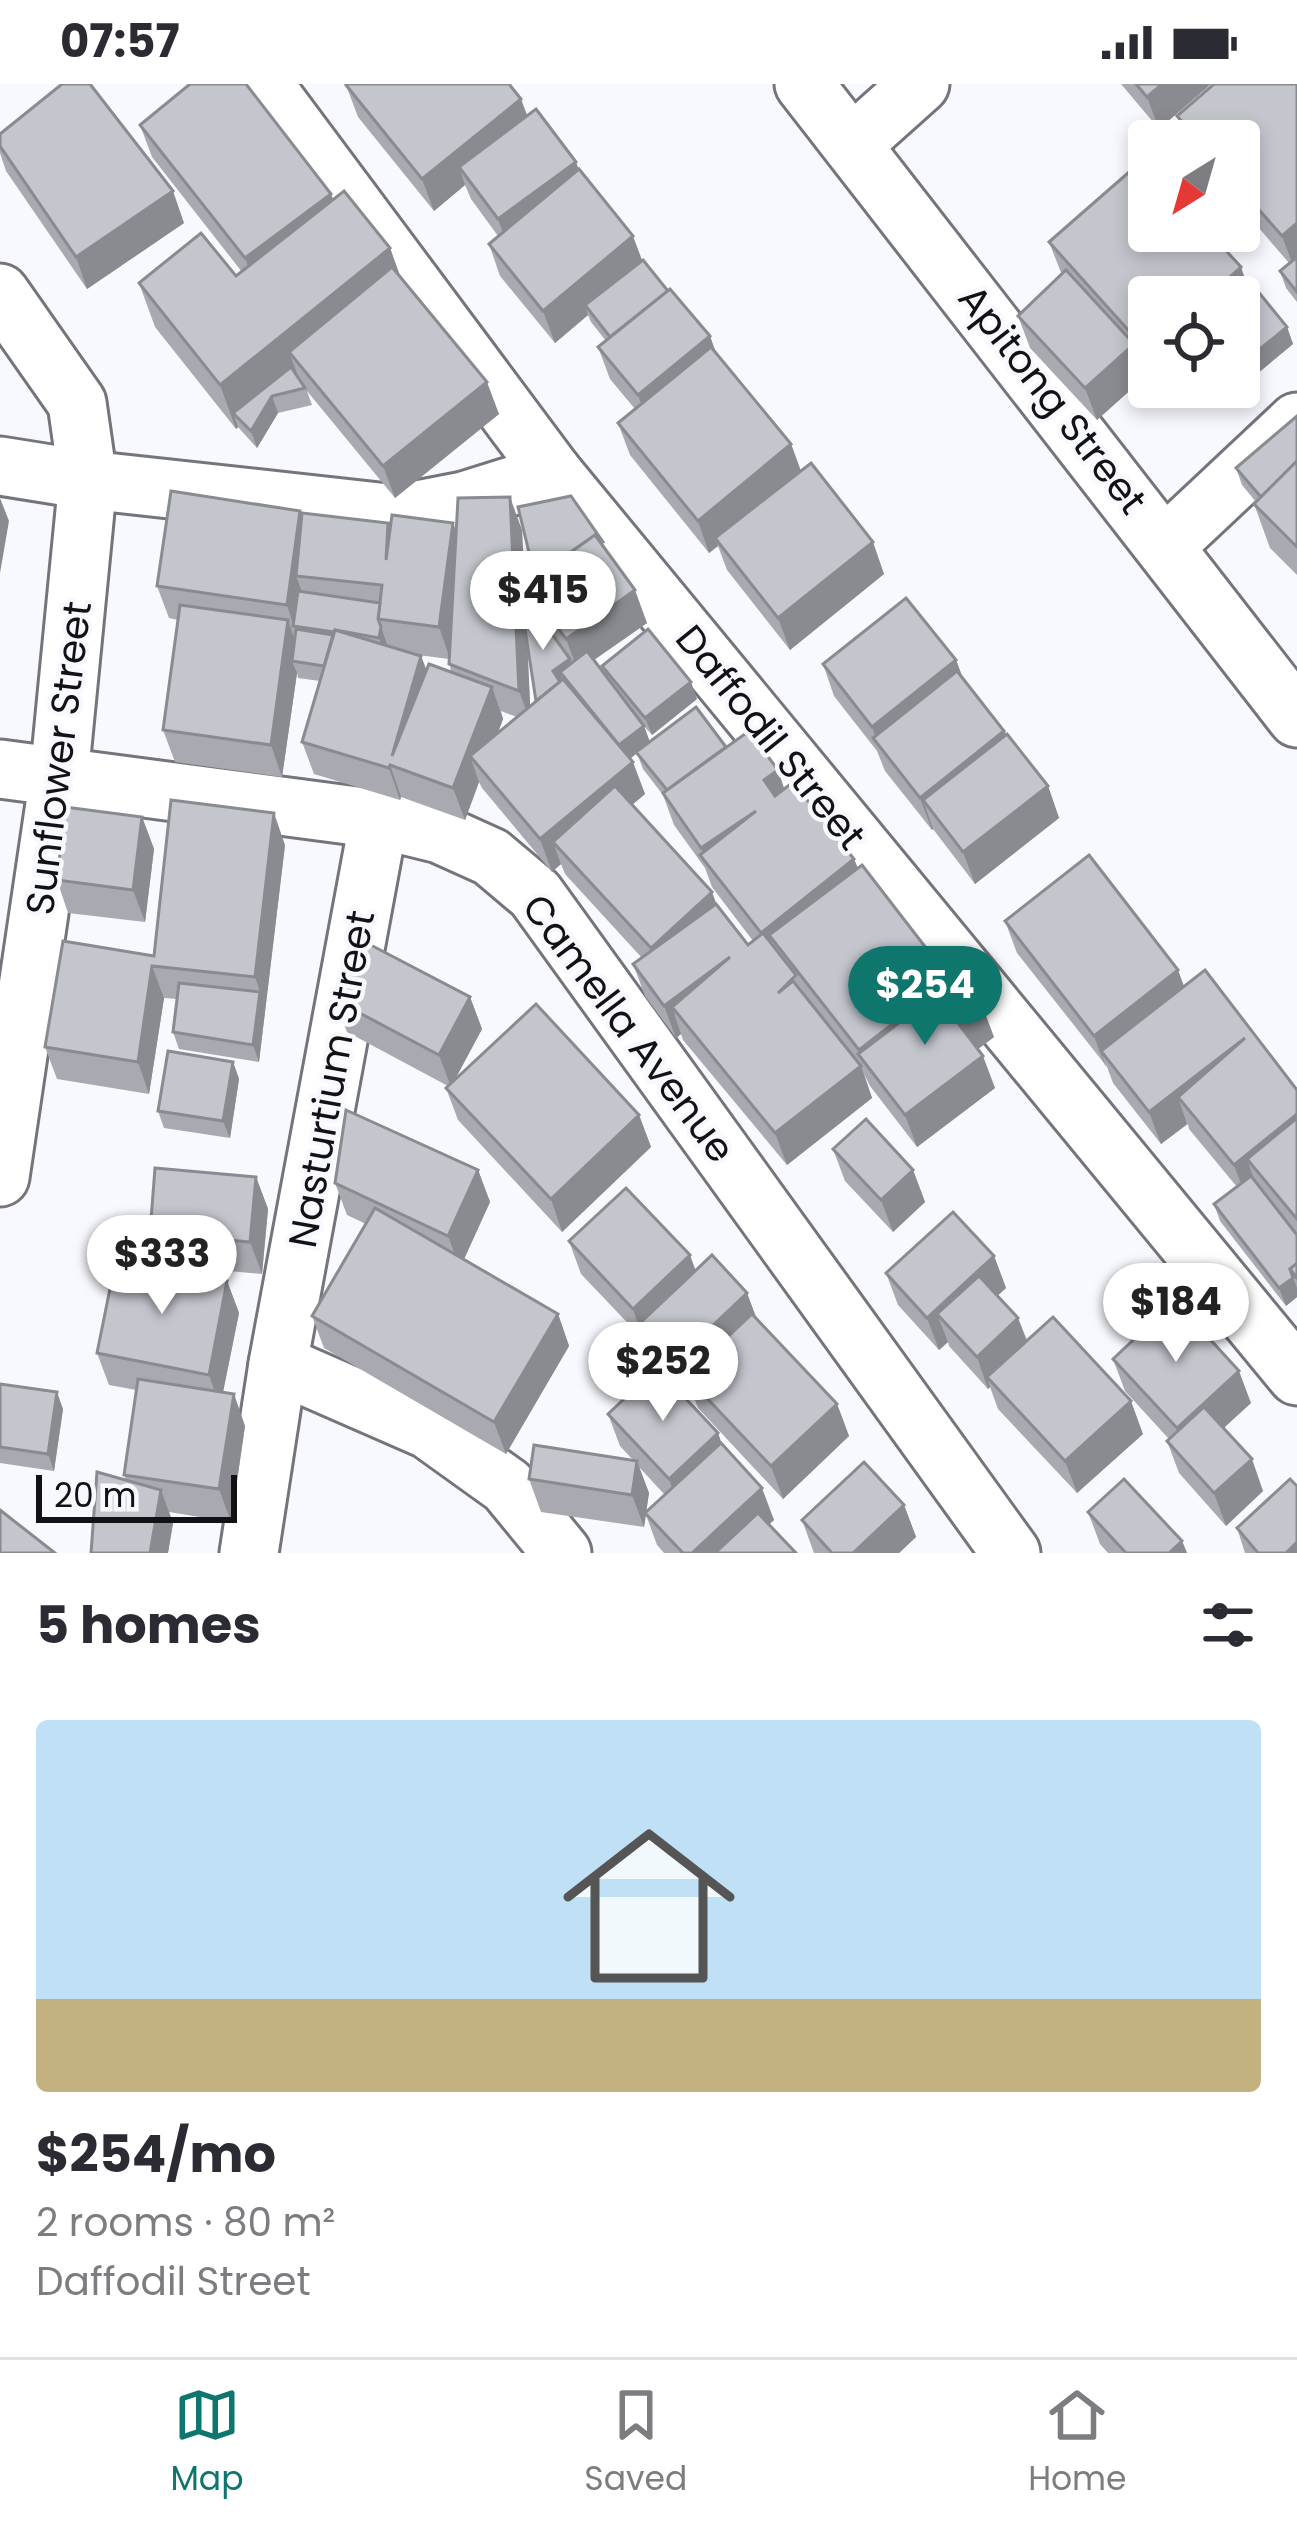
<!DOCTYPE html>
<meta charset="utf-8">
<style>
:root{--surface:#fff;--page:#f7f7f7;--text:#2b2b33;--muted:#7c7c81;--line:#e1e1e2;--accent:#0f766e}
body{margin:0;font-family:Poppins,sans-serif;background:var(--page);color:var(--text);height:100vh;display:flex;flex-direction:column;font-size:45px;white-space:nowrap}
*{box-sizing:border-box;margin:0}
p{font-size:39px;color:var(--muted)}
.icon{flex:none;width:66px;height:66px;fill:none;stroke:currentColor;stroke-width:2;stroke-linecap:round;stroke-linejoin:round}
.map{position:relative;height:1469px;overflow:hidden}
.details{display:flex;flex-direction:column;background:var(--surface);flex:1}
.details>*{flex:none}
.needle{width:78px;rotate:217deg}
.buttons{position:absolute;left:1128px;top:36px;display:grid;gap:24px}
.buttons a{display:grid;place-items:center;width:132px;height:132px;border-radius:12px;background:var(--surface);box-shadow:0 6px 18px #0003;font-size:60px}
.scale{position:absolute;left:36px;bottom:30px;width:201px;box-sizing:border-box;padding-left:12px;border:6px solid #121215;border-top:0;font-size:33px;line-height:42px;white-space:nowrap;color:#121215;-webkit-text-stroke:9px #f8f9fe;paint-order:stroke}
.price{position:absolute;translate:-50% -102px;padding:0 27px;border-radius:42px;background:#fff;color:#222;font-size:39px;line-height:78px;filter:drop-shadow(0 3px 6px #0008)}
.price::after{content:'';position:absolute;left:50%;top:72px;width:36px;height:27px;margin-left:-18px;background:inherit;clip-path:polygon(0 0,100% 0,50% 100%)}
.price.current{background:var(--accent);color:#fff}
ul{padding:0;list-style:none}
li{display:grid;align-content:center;gap:24px;height:636px;padding:0 36px}
li span{display:grid;place-items:center;height:372px;border-radius:12px;color:#555}
li>.icon{margin-inline-start:auto}
span .icon{width:216px;height:216px;fill:#fffc;stroke-width:1}
li b{font-size:51px}
h2{display:flex;justify-content:space-between;align-items:center;height:144px;padding:0 36px;font-size:51px}
.status{display:flex;justify-content:space-between;align-items:center;height:84px;padding:0 60px;background:var(--surface);direction:ltr}
.status svg{height:33px;fill:currentColor}
.tab-bar{display:flex;justify-content:space-around;align-items:center;height:168px;border-top:3px solid var(--line);background:var(--surface);font-size:33px;color:var(--muted)}
.tab-bar a{display:grid;justify-items:center;gap:6px}
.tab-bar .current{color:var(--accent)}
.map>svg:first-child{display:block}
.lines{fill:none;stroke-linecap:round;stroke-linejoin:round}
.street-casing{stroke:#74757c;stroke-width:63}
.street{stroke:#fff;stroke-width:57}
.wall{fill:#a9aab1;fill-rule:evenodd}
.shaded-wall{fill:#898b90}
.building{fill:#c4c6ce;stroke:#898b90;stroke-width:3}
.labels{text-anchor:middle;stroke-width:9;stroke-linejoin:round;paint-order:stroke}
.street-label{font-size:39px;fill:#121215;stroke:#f8f9fe}
</style>
<div class="status"><b>07:57</b><svg viewBox="0 0 49 12"><path d="M0 12V9h3v3zM5 12V6h3v6zM10 12V3h3v9zM15 12V0h3v12zM26 1h20v11H26zM47 4h2v5h-2z"/></svg></div>
<div class="map">
<svg width="1297" height="1469" viewBox="0 0 1297 1469">
<rect width="100%" height="100%" fill="#f8f9fe"/>
<g class="lines">
<!-- street casing -->
<g class="street-casing">
<g id="street">
<path d="M263 0 553 389 1297 1292"/>
<path d="M804 0 1297 634"/>
<path d="M854 59 920 0"/>
<path d="M0 209 77 319 88 396 59 693 0 1093"/>
<path d="M0 382 88 396 397 430 464 417 553 389"/>
<path d="M1166 461 1297 338"/>
<path d="M0 685 379 735 440 750 491 773 535 810 1011 1469"/>
<path d="M278 1280 429 1346 507 1402 562 1469"/>
<path d="M249 1469 278 1280 379 735"/>
</g>
</g>
<!-- street -->
<use href="#street" class="street"/>
</g>
<!-- wall -->
<g class="wall">
<path d="M1121 0H1211L1159 45Z"/>
<path d="M1297 0V218L1286 204 1280 187 1289 179 1239 121V57H1187L1177 32Z"/>
<path d="M346 1 527 32 579 85 642 176 710 252 716 269 791 360 801 387 884 490 790 566 727 486 718 462 709 469 630 371 618 339 635 325 610 295 598 263 606 257 591 238 588 231 555 259 500 192 489 160 498 152 471 115 465 101 434 127 358 33Z"/>
<path d="M140 41 331 110 333 115 390 164 400 193 499 330 395 414 307 307 312 321 278 329 257 364 238 343 236 345 155 243 139 199 236 192 242 188 152 73Z"/>
<path d="M0 50 184 139 87 205 6 87 0 69Z"/>
<path d="M1049 158 1250 210 1287 243 1293 260 1240 304 1239 213H1149V288L1141 279 1146 292 1097 336 1030 264 1018 232 1062 191Z"/>
<path d="M1297 332V491L1270 464 1254 420 1256 418 1242 401 1236 384Z"/>
<path d="M301 432 388 439 390 446 453 439 456 447 522 446 526 528 537 530 526 500 605 465 647 539 594 576 605 590 602 582 697 615 652 651 644 642 650 658 726 663 778 686 784 705 854 775 858 784 994 953 978 965 995 1004 917 1063 870 1002 864 990 872 1014 787 1081 683 956 681 950 676 954 645 912 633 880 642 874 565 790 561 780 552 788 482 704 479 698 465 736 401 713 400 716 314 690 302 658 320 597 298 594 297 589 282 693 175 678 163 646 178 536 169 534 157 502ZM527 562 536 617 530 622ZM418 571 449 575 451 588 427 587 421 572ZM501 627 517 633 498 649 503 635ZM637 669 643 685 663 711 674 741 705 784 712 803 753 857 748 861 717 820 632 721 645 710 630 675Z"/>
<path d="M956 576 963 595 1048 702 1059 734 975 800 933 745 932 746 885 687 877 667 834 612 823 580Z"/>
<path d="M142 733 154 765 145 838 68 829 57 796Z"/>
<path d="M285 761 259 978 179 965 173 948 177 915 164 914 149 1010 57 995 45 963Z"/>
<path d="M1005 837 1184 902 1297 1006V1213L1286 1222 1220 1137 1214 1120 1237 1103 1189 1045 1188 1040 1161 1060 1113 999 1107 983 1017 869Z"/>
<path d="M470 913 482 945 454 997 639 1031 651 1063 562 1148 458 1036 446 1004 448 1002 347 948 335 916Z"/>
<path d="M233 978 239 995 230 1054 164 1044 158 1027Z"/>
<path d="M833 1065 913 1086 925 1118 893 1148 845 1097Z"/>
<path d="M478 1086 490 1118 464 1175 558 1230 569 1262 506 1370 324 1264 312 1232 366 1140 347 1131 335 1099Z"/>
<path d="M256 1093 268 1125 262 1190 162 1181 150 1149Z"/>
<path d="M569 1157 696 1187 747 1209 756 1234 837 1320 849 1352 783 1415 698 1324 691 1306 684 1312 648 1274 641 1253 581 1190Z"/>
<path d="M994 1172 1006 1204 998 1211 1018 1234 1027 1256 1143 1350 1077 1409 998 1325 990 1303 988 1305 949 1262 948 1258 939 1266 898 1221 886 1189Z"/>
<path d="M227 1197 239 1229 223 1308 245 1342 231 1438 169 1428 173 1439 168 1469H91L126 1396 124 1391 136 1306 109 1301 97 1269Z"/>
<path d="M1113 1275 1251 1319 1223 1344 1263 1407 1226 1442 1179 1389 1167 1357 1169 1355 1125 1307Z"/>
<path d="M0 1300 63 1325 54 1387 0 1379Z"/>
<path d="M608 1330 718 1349 721 1359 774 1436 769 1440 796 1469H664L657 1461 646 1431 644 1443 541 1428 529 1395 633 1376 620 1362ZM639 1383 665 1411 646 1428 649 1409Z"/>
<path d="M904 1421 916 1453 899 1469H814L802 1436Z"/>
<path d="M1088 1428 1182 1457 1187 1469H1108L1100 1460Z"/>
<path d="M1237 1444 1297 1469H1245Z"/>
</g>
<!-- shaded-wall -->
<g class="shaded-wall">
<path d="M1162 0H1211L1159 45 1147 13Z"/>
<path d="M521 15 533 47 459 83 465 101 434 127 422 95Z"/>
<path d="M576 78 588 110 510 167 498 135Z"/>
<path d="M173 107 184 139 87 205 76 173Z"/>
<path d="M331 110 343 142 257 206 245 174Z"/>
<path d="M1297 139V182L1294 184 1282 152Z"/>
<path d="M633 152 645 184 585 221 588 231 555 259 543 227Z"/>
<path d="M390 164 406 208 289 268 299 295 272 312 278 329 257 364 251 347 233 329 238 343 236 345 220 301Z"/>
<path d="M1241 183 1252 215 1239 227V213H1207Z"/>
<path d="M1287 243 1293 260 1240 304 1239 282Z"/>
<path d="M710 252 721 285 650 343 638 311Z"/>
<path d="M1134 260 1146 292 1097 336 1085 304Z"/>
<path d="M487 298 499 330 395 414 383 382Z"/>
<path d="M791 360 803 393 715 454 718 462 709 469 698 437Z"/>
<path d="M510 413 522 446 531 639 519 607Z"/>
<path d="M0 414 9 437 0 489Z"/>
<path d="M300 427 312 460 296 492 304 513 294 543 287 521Z"/>
<path d="M453 439 465 471 450 575 439 543Z"/>
<path d="M873 458 884 490 790 566 778 534Z"/>
<path d="M635 506 647 539 578 587 566 555Z"/>
<path d="M288 536 299 568 292 577 297 589 282 693 271 661Z"/>
<path d="M381 543 387 560 385 571 379 554Z"/>
<path d="M421 572 433 604 392 672Z"/>
<path d="M570 575 576 592 560 588 564 600 559 604 553 587Z"/>
<path d="M956 576 968 608 879 662 872 643Z"/>
<path d="M691 598 697 615 652 651 645 634Z"/>
<path d="M492 603 503 635 483 688 470 672 479 698 465 736 453 704Z"/>
<path d="M644 642 650 659 623 680 617 663Z"/>
<path d="M1004 647 1016 679 923 716 933 745 932 746 920 714Z"/>
<path d="M633 678 645 710 568 774 553 758 561 780 552 788 540 755Z"/>
<path d="M390 681 401 713 400 716 389 684Z"/>
<path d="M778 686 789 719 775 728 764 696Z"/>
<path d="M1048 702 1059 734 975 800 963 768Z"/>
<path d="M756 727 708 781 701 764Z"/>
<path d="M274 729 285 761 259 978 253 961 260 908 255 893Z"/>
<path d="M142 733 154 765 145 838 133 806Z"/>
<path d="M854 775 866 807 769 851 779 877 761 849Z"/>
<path d="M712 808 724 840 662 896 651 864Z"/>
<path d="M730 873 672 923 681 950 676 954 664 922Z"/>
<path d="M152 882 164 914 149 1010 138 978Z"/>
<path d="M1178 886 1190 918 1101 967 1106 984 1094 952Z"/>
<path d="M950 895 962 927 862 974 859 966Z"/>
<path d="M470 913 482 945 451 1003 439 971Z"/>
<path d="M982 921 994 953 970 971 958 939Z"/>
<path d="M1245 954 1178 1013 1187 1040 1161 1060 1149 1028Z"/>
<path d="M983 972 995 1004 917 1063 905 1031Z"/>
<path d="M233 978 239 995 230 1054 223 1037Z"/>
<path d="M861 982 872 1014 787 1081 775 1049Z"/>
<path d="M1297 1030V1072L1247 1075 1257 1104 1246 1113 1234 1081Z"/>
<path d="M639 1031 651 1063 562 1148 551 1115Z"/>
<path d="M478 1086 490 1118 460 1184 448 1152Z"/>
<path d="M913 1086 925 1118 893 1148 881 1116Z"/>
<path d="M256 1093 268 1125 262 1190 250 1158Z"/>
<path d="M690 1171 702 1204 640 1246 633 1225Z"/>
<path d="M994 1172 1006 1204 956 1250 937 1230 948 1258 939 1266 927 1234Z"/>
<path d="M1293 1194 1297 1204V1213L1286 1222 1279 1204Z"/>
<path d="M227 1197 239 1229 220 1323 209 1291Z"/>
<path d="M747 1209 759 1241 686 1292 691 1306 684 1312 672 1280Z"/>
<path d="M558 1230 569 1262 506 1370 494 1338Z"/>
<path d="M1018 1234 1030 1266 987 1293 990 1303 988 1305 977 1273Z"/>
<path d="M1239 1287 1251 1319 1189 1376 1177 1344Z"/>
<path d="M57 1308 63 1325 54 1387 48 1370Z"/>
<path d="M234 1310 245 1342 231 1438 219 1405Z"/>
<path d="M1131 1317 1143 1350 1077 1409 1065 1377Z"/>
<path d="M837 1320 849 1352 783 1415 771 1382Z"/>
<path d="M718 1349 729 1381 681 1428 669 1395Z"/>
<path d="M1252 1375 1263 1407 1226 1442 1214 1409Z"/>
<path d="M637 1377 649 1409 644 1443 632 1411Z"/>
<path d="M762 1404 774 1436 738 1469H692Z"/>
<path d="M161 1406 173 1439 168 1469H150Z"/>
<path d="M904 1421 916 1453 899 1469H853Z"/>
<path d="M1182 1457 1187 1469H1169Z"/>
<path d="M1297 1458V1469H1286Z"/>
</g>
<!-- building -->
<g class="building">
<path d="M62 0H90L173 107 76 173 0 62V50Z"/>
<path d="M190 0H246L331 110 245 174 140 41Z"/>
<path d="M347 0H509L521 15 422 95 346 1Z"/>
<path d="M1136 0H1162L1147 13Z"/>
<path d="M1214 0H1297V139L1282 152 1239 103V57H1199L1177 32Z"/>
<path d="M536 25 576 78 498 135 459 83Z"/>
<path d="M1144 75 1149 81V147H1208L1241 183 1207 213H1149V265L1147 267 1049 158Z"/>
<path d="M579 85 633 152 543 227 489 160Z"/>
<path d="M344 107 390 164 220 301 139 199 201 149 236 192Z"/>
<path d="M1297 173V208L1280 187Z"/>
<path d="M643 176 668 207 610 253 585 221Z"/>
<path d="M392 183 487 298 383 382 289 268Z"/>
<path d="M1066 186 1134 260 1085 304 1018 232Z"/>
<path d="M670 205 710 252 638 311 598 263Z"/>
<path d="M1256 205 1287 243 1239 282V219Z"/>
<path d="M711 263 791 360 698 437 618 339Z"/>
<path d="M291 283 305 304 272 312 251 347 233 329Z"/>
<path d="M1297 332V377L1261 413 1236 384Z"/>
<path d="M1297 377V463L1254 420Z"/>
<path d="M811 379 873 458 778 534 715 454Z"/>
<path d="M171 407 300 427 287 521 157 502Z"/>
<path d="M571 412 603 458 601 459 595 451 535 493 518 423Z"/>
<path d="M510 413 519 607 449 580 458 414Z"/>
<path d="M302 429 388 439 386 476 392 431 453 439 439 543 378 535 382 501 296 492Z"/>
<path d="M595 451 635 506 566 555 526 500Z"/>
<path d="M298 507 380 519 378 535 381 543 379 554 335 546 334 548 293 542Z"/>
<path d="M906 514 956 576 872 643 823 580Z"/>
<path d="M180 521 288 536 271 661 163 646Z"/>
<path d="M531 521 570 575 553 587 560 598 536 617 523 532Z"/>
<path d="M296 545 333 551 324 582 292 577Z"/>
<path d="M648 545 691 598 645 634 602 582Z"/>
<path d="M335 546 421 572 392 672 429 580 492 603 453 704 390 681 389 684 302 658Z"/>
<path d="M587 567 644 642 619 661 560 588Z"/>
<path d="M957 587 1004 647 920 714 873 654Z"/>
<path d="M563 595 633 678 540 755 470 672Z"/>
<path d="M696 623 726 663 667 706 636 668Z"/>
<path d="M749 647 778 686 764 696 775 712 793 698 854 775 761 849 700 771 756 727 701 764 663 709Z"/>
<path d="M1007 650 1048 702 963 768 923 716Z"/>
<path d="M615 702 712 808 651 864 553 758Z"/>
<path d="M171 716 274 729 255 893 152 882 138 978 45 963 63 857 154 872Z"/>
<path d="M65 723 142 733 133 806 57 796Z"/>
<path d="M1089 771 1178 886 1094 952 1005 837Z"/>
<path d="M862 781 950 895 859 966 769 851Z"/>
<path d="M716 820 748 861 763 849 796 891 778 909 793 897 861 982 775 1049 672 923 730 873 664 922 633 880Z"/>
<path d="M365 858 470 913 439 971 335 916Z"/>
<path d="M1205 886 1297 1006V1030L1234 1081 1178 1013 1245 954 1149 1028 1101 967Z"/>
<path d="M961 892 982 921 958 939 983 972 905 1031 858 970Z"/>
<path d="M179 899 260 908 253 961 173 948Z"/>
<path d="M536 920 639 1031 551 1115 446 1004Z"/>
<path d="M168 967 233 978 223 1037 158 1027Z"/>
<path d="M346 1026 478 1086 448 1152 335 1099Z"/>
<path d="M1297 1034V1135L1247 1075Z"/>
<path d="M866 1035 913 1086 881 1116 833 1065Z"/>
<path d="M155 1084 256 1093 250 1158 150 1149Z"/>
<path d="M1251 1092 1297 1151V1180L1290 1185 1293 1194 1279 1204 1214 1120Z"/>
<path d="M626 1104 690 1171 633 1225 569 1157Z"/>
<path d="M375 1124 558 1230 494 1338 312 1232Z"/>
<path d="M953 1128 994 1172 927 1234 886 1189Z"/>
<path d="M712 1171 747 1209 672 1280 637 1242Z"/>
<path d="M116 1175 227 1197 209 1291 97 1269Z"/>
<path d="M1297 1179V1194L1290 1185Z"/>
<path d="M979 1192 1018 1234 977 1273 937 1230Z"/>
<path d="M1175 1217 1239 1287 1177 1344 1113 1275Z"/>
<path d="M752 1230 837 1320 771 1382 686 1292Z"/>
<path d="M1053 1233 1131 1317 1065 1377 987 1293Z"/>
<path d="M657 1284 718 1349 669 1395 608 1330Z"/>
<path d="M138 1295 234 1310 219 1405 124 1391Z"/>
<path d="M0 1300 57 1308 48 1370 0 1363Z"/>
<path d="M1204 1323 1252 1375 1214 1409 1167 1357Z"/>
<path d="M721 1359 762 1404 692 1469H683L645 1429Z"/>
<path d="M534 1361 637 1377 632 1411 529 1395Z"/>
<path d="M864 1378 904 1421 853 1469H832L802 1436Z"/>
<path d="M97 1388 161 1406 150 1469H91Z"/>
<path d="M1124 1395 1182 1457 1169 1469H1126L1088 1428Z"/>
<path d="M1290 1395 1297 1402V1458L1286 1469H1258L1237 1444Z"/>
<path d="M0 1426 55 1469H0Z"/>
<path d="M758 1429 796 1469H715Z"/>
</g>
<g class="labels">
<!-- street labels -->
<g class="street-label">
<text transform="translate(1053 315) rotate(52)" y="14">Apitong Street</text>
<text transform="translate(771 653) rotate(51)" y="14">Daffodil Street</text>
<text transform="translate(58 674) rotate(-83)" y="14">Sunflower Street</text>
<text transform="translate(629 944) rotate(53)" y="14">Camella Avenue</text>
<text transform="translate(331 995) rotate(-80)" y="14">Nasturtium Street</text>
</g>
</g>
</svg>
<div class="buttons">
<a><svg class="needle" viewBox="-14 -14 28 28"><path d="M0-13l5 13h-10z" fill="#e53935"/><path d="M0 13l5-13h-10z" fill="#7c7c81"/></svg></a>
<a><svg class="icon" aria-label="locate" viewBox="0 0 24 24"><circle cx="12" cy="12" r="6"/><path d="M12 2v4M12 18v4M2 12h4M18 12h4"/></svg></a>
</div>
<div class="scale">20 m</div>
<b class="price" style="left:543px;top:569px">$415</b>
<b class="price current" style="left:925px;top:964px">$254</b>
<b class="price" style="left:162px;top:1233px">$333</b>
<b class="price" style="left:1176px;top:1281px">$184</b>
<b class="price" style="left:663px;top:1340px">$252</b>
</div>
<section class="details">
<h2>5 homes<svg class="icon" aria-label="filters" viewBox="0 0 24 24"><path d="M4 7h16M4 17h16"/><circle cx="9" cy="7" r="2"/><circle cx="15" cy="17" r="2"/></svg></h2>
<ul>
<li><span style="background:linear-gradient(#bfe0f5 75%,#c2b280 0)"><svg class="icon" aria-label="home" viewBox="0 0 24 24"><path d="M3 11l9-7 9 7M6 9v11h12V9"/></svg></span><div><b>$254/mo</b><p>2 rooms · 80 m²</p><p>Daffodil Street</p></div></li>
</ul>
</section>
<nav class="tab-bar">
<a class="current"><svg class="icon" aria-label="map" viewBox="0 0 24 24"><path d="M3 6l6-2 6 2 6-2v14l-6 2-6-2-6 2zM9 4v14M15 6v14"/></svg>Map</a>
<a><svg class="icon" aria-label="saved" viewBox="0 0 24 24"><path d="M7 4h10v16l-5-4-5 4z"/></svg>Saved</a>
<a><svg class="icon" aria-label="home" viewBox="0 0 24 24"><path d="M3 11l9-7 9 7M6 9v11h12V9"/></svg>Home</a>
</nav>
